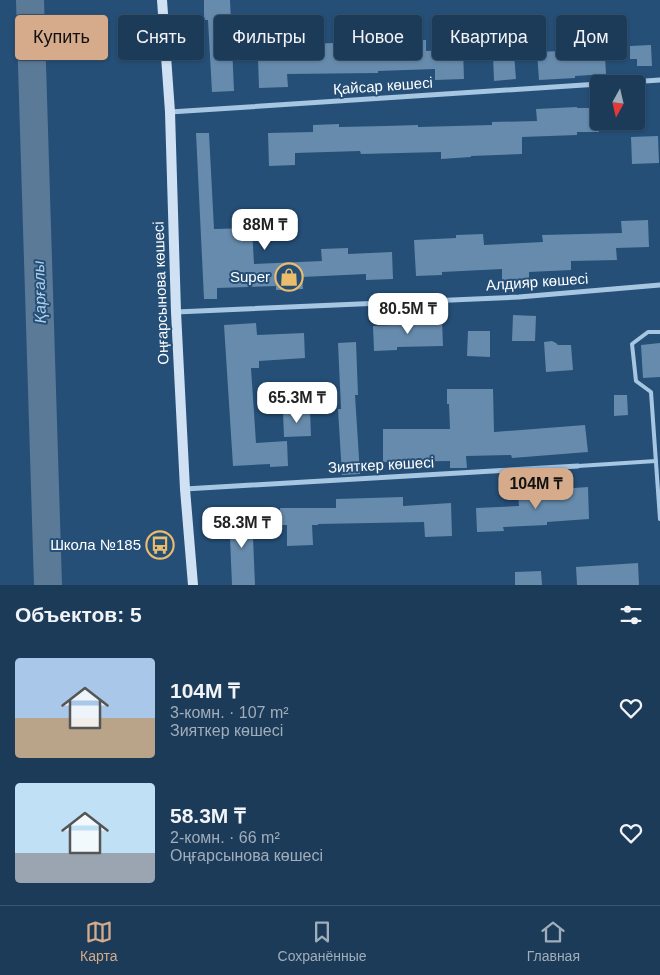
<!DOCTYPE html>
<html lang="ru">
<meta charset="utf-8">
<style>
:root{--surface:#1c3b59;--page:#25425f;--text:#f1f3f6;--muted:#a0adba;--line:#3a556f;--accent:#d6ab8b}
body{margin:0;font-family:Arial,sans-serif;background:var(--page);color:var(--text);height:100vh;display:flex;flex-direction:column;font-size:19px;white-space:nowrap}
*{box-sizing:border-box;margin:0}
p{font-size:16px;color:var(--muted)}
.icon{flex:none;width:28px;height:28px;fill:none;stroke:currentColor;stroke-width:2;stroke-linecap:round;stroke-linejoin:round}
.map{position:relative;height:585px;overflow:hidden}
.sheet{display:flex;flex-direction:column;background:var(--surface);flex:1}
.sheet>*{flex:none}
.guide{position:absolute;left:15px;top:15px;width:630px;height:45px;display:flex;gap:10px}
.needle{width:32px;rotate:188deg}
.fabs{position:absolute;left:590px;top:75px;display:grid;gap:10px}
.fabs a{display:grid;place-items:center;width:55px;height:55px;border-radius:5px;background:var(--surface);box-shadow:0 1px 4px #0004,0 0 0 1px var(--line);font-size:25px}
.price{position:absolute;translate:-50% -42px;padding:0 11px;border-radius:10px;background:#fff;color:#222;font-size:16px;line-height:32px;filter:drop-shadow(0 1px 2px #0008)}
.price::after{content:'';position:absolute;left:50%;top:30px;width:15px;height:11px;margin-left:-8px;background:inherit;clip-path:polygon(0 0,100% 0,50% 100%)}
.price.on{background:var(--accent);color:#111}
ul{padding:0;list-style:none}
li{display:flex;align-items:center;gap:15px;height:125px;padding:0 15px}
li span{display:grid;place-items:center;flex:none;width:140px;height:100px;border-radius:5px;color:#555}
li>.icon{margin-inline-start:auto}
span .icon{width:60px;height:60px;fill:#fffc;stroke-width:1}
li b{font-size:21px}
h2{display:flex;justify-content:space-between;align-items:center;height:60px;padding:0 15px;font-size:21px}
.tag{padding:0 18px;border-radius:5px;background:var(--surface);box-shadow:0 1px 4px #0004,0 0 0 1px var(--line);font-size:18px;line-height:45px}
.tag.on{background:var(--accent);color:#111}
.tabs{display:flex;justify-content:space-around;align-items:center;height:70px;border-top:1px solid var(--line);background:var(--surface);font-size:14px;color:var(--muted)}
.tabs a{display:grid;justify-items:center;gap:2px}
.tabs .on{color:var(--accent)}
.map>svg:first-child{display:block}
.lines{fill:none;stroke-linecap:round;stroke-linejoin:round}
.river{stroke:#5b7a97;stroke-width:28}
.building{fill:#668bad}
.lane{stroke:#a6c6e2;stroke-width:4}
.street{stroke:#a6c6e2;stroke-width:5}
.secondary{stroke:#cfe1f3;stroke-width:10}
.labels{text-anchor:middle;stroke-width:4;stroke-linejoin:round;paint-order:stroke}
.street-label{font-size:15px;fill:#fff;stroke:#254f77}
.poi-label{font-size:15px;fill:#fff;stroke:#254f77;text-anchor:end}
.water-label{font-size:16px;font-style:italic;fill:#b1d0ea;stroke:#254f77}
</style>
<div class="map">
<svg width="660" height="585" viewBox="0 0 660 585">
<rect width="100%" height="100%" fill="#254f77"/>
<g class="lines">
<!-- river -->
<path class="river" d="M30 0 48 585"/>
</g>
<!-- building -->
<g class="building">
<path d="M204 0H230L234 91 212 92 208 20H204Z"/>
<path d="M426 40V51L463 49 464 79 435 80V69L378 71V73L287 74 288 87 259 88 258 58 306 57V44L334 43V45L398 42V41Z"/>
<path d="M604 40 606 74 575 76V78L539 80 537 52 583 50 582 41Z"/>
<path d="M651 45 652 66H637V59H630V46Z"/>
<path d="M514 54 516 79 494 81 493 55Z"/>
<path d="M577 107V108H599V132H577V135L522 137V154L471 156V157L441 159V152L361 154 360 151 295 153V165L269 166 268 133 313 132V125L339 124V127L386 126 418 125V127L492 125V122L537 121 536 109Z"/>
<path d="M196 133H209L214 229 252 228 254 264 322 261 321 249 348 248V254L392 252 393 279 366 280V274L302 277 303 289 276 290V286L217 288V299H204Z"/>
<path d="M658 136 659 163 632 164 631 137Z"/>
<path d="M648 220 649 247 616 248 617 260 571 261V270L529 272V279L502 281V269L442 272V275L416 276 414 240 456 238V235L483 234 484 245 543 242 542 235 622 233 621 221Z"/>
<path d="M513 315 536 316 535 341H512Z"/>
<path d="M412 320H442L443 346 397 347V350L374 351 373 326 412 324Z"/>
<path d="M256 323 257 335 304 333 305 358 259 361V368H251L256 443 287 441 288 466 270 467V464L233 466 224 325Z"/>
<path d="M468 331H490V357L467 356Z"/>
<path d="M552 341 556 343 558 345H571L573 370 546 372 544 342Z"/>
<path d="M356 342 358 395H355L360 474 342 475 338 409H341L338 343Z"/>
<path d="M660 343V377L643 378 641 345Z"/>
<path d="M447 389H493L494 432 585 425 588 452 512 458 511 455 466 456 467 468H450V461L383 462V429H450L449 404H447Z"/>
<path d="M614 395H627L628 415 614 416Z"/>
<path d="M310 410 311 436 284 437 283 412Z"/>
<path d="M588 487 589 519 547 522V525L503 527 504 531 477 532 476 508 519 506 518 494 560 492V489Z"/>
<path d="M403 497V506L451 503 452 536 425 537 424 522 318 524V525H312L313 545 287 546V525H280V508H336V499Z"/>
<path d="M252 513 255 585H232L229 514Z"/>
<path d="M638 563 639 585H577L576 567Z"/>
<path d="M541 571 542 585H515V572Z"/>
</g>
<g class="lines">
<!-- lane -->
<g class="lane">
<path d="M660 332H648L632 344 636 381 651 392 660 519"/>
<path d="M578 466 656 461"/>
</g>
<!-- street -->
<g class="street">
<path d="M600 84 660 80"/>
<path d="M170 112 599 84"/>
<path d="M176 312 519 297 660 285"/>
<path d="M185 489 578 466"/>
</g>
<!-- secondary -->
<path class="secondary" d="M162 0 170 112 176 312 185 489 193 585"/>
</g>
<!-- icons -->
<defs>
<g id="shop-ring" transform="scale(1.4375)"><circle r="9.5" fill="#254f77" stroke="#ebbc6c" stroke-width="1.5"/><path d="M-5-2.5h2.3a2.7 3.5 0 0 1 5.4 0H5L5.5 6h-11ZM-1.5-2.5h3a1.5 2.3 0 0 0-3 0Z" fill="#ebbc6c"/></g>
<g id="bus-ring" transform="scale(1.4375)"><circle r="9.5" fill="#254f77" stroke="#ebbc6c" stroke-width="1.5"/><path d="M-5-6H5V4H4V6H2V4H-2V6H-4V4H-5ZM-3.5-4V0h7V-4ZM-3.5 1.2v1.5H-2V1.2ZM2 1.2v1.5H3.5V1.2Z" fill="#ebbc6c"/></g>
</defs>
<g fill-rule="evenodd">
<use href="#shop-ring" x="289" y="277"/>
<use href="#bus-ring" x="160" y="545"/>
</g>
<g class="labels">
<!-- street labels -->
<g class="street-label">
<text transform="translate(383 86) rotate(-4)" y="5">Қайсар көшесі</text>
<text transform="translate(537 282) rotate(-4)" y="5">Алдияр көшесі</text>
<text transform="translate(161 293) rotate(-92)" y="5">Оңғарсынова көшесі</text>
<text transform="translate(381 465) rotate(-3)" y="5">Зияткер көшесі</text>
</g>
<!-- poi labels -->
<g class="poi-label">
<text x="270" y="282">Super</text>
<text x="141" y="550">Школа №185</text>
</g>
<!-- water labels -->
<g class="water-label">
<text transform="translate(39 292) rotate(-92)" y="6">Қарғалы</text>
</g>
</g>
</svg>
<div class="fabs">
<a><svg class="needle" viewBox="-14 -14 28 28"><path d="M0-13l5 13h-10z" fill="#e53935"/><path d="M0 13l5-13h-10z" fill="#a0adba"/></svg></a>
</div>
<b class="price" style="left:265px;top:251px">88M ₸</b>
<b class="price" style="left:408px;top:335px">80.5M ₸</b>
<b class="price" style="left:297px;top:424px">65.3M ₸</b>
<b class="price on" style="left:536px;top:510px">104M ₸</b>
<b class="price" style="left:242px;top:549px">58.3M ₸</b>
<div class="guide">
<a class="tag on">Купить</a>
<a class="tag">Снять</a>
<a class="tag">Фильтры</a>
<a class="tag">Новое</a>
<a class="tag">Квартира</a>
<a class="tag">Дом</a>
</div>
</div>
<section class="sheet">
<h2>Объектов: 5<svg class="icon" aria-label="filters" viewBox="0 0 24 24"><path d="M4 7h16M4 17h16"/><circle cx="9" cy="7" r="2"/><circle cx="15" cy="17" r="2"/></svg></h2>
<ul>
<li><span style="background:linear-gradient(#a9c7e8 60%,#b9a48a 0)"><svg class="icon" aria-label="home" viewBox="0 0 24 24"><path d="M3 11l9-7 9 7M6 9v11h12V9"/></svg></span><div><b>104M ₸</b><p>3-комн. · 107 m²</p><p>Зияткер көшесі</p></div><svg class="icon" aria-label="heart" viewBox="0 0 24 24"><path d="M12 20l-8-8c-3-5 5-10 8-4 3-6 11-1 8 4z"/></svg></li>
<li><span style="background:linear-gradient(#bfe0f5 70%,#9aa5b1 0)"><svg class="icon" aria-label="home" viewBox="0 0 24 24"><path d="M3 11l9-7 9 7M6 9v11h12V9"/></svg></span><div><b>58.3M ₸</b><p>2-комн. · 66 m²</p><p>Оңғарсынова көшесі</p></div><svg class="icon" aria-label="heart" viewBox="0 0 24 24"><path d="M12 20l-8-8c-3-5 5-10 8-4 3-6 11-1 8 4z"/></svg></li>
</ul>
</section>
<nav class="tabs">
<a class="on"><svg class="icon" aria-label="map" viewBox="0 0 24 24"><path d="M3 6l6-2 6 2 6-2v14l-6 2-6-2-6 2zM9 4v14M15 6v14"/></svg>Карта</a>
<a><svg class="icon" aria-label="saved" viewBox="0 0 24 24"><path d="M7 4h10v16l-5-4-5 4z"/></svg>Сохранённые</a>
<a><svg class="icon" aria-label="home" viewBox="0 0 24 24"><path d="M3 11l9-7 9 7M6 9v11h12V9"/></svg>Главная</a>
</nav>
